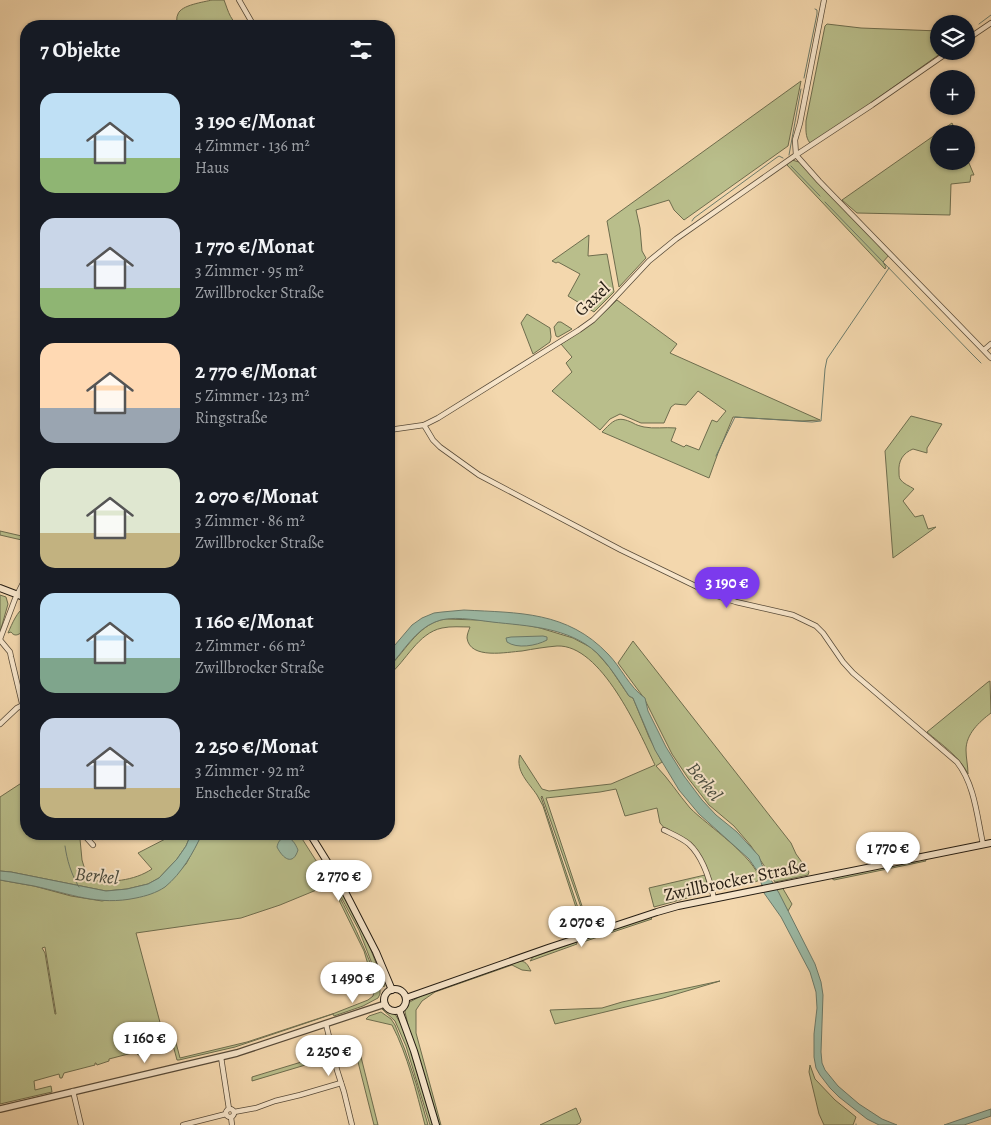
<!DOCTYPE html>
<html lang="de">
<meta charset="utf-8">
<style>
:root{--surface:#171b24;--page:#20242c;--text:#f1f3f6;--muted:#9ea1a6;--accent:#7c3aed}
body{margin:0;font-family:Alegreya,serif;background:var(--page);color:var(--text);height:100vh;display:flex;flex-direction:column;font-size:19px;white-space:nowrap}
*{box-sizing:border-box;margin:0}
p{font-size:16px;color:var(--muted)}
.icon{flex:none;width:28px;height:28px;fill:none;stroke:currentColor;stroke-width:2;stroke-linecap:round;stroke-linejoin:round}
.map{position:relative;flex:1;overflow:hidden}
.side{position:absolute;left:20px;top:20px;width:375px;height:820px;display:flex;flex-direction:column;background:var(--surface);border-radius:20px;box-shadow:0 1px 4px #0004}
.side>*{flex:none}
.tools{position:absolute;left:930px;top:15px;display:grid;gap:10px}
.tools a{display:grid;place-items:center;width:45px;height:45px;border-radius:50%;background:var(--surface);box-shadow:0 1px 4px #0004;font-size:25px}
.price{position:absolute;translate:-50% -42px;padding:0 11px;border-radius:18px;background:#fff;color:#222;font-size:16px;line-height:32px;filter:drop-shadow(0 1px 2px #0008)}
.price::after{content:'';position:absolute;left:50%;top:30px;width:15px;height:11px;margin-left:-8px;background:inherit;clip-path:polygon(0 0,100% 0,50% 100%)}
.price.active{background:var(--accent);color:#fff}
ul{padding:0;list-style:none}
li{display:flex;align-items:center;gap:15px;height:125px;padding:0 20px}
li span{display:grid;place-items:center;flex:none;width:140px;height:100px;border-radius:15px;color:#555}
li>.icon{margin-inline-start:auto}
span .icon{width:60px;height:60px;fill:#fffc;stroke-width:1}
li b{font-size:21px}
h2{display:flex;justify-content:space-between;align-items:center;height:60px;padding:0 20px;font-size:21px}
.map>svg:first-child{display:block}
.green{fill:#b9be8b;stroke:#6e6d4e;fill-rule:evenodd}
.water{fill:#9cbaa6;stroke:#6c7b6b}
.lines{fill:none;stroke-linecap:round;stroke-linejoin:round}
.stream{stroke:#6c7b6b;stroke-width:1}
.minor-casing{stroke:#584b39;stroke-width:6}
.tertiary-casing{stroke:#584b39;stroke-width:8}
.secondary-casing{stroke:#241c12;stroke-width:8}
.minor{stroke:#f7e5ca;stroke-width:4.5}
.tertiary{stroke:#f7e5ca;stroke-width:5.5}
.secondary{stroke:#f7e5ca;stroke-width:6}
.labels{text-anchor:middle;stroke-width:4;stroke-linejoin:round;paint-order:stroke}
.street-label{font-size:18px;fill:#241c12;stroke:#f7e5ca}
.water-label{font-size:19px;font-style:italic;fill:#484b3e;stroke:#f7e5ca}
</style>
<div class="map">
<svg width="991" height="1125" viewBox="0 0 991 1125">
<rect width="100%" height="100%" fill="#f3d7ad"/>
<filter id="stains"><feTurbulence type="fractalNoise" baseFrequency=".004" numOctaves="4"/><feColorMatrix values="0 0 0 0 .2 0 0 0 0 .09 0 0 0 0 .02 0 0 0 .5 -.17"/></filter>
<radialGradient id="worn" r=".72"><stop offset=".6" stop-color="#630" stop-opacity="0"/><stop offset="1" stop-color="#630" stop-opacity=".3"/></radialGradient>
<!-- green -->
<g class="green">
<path d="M212 0H224C228 10 231 25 243 26H177C177 23 176 17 178 14 181 5 204 2 212 0Z"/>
<path d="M827 24 861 28 939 31V51H944L815 143H810C805 137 806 129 806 121L825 26Z"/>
<path d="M801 81 788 146 684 220 674 210 669 200 636 210 640 228 642 251 646 258 619 287 607 221Z"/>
<path d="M952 123 957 134H939V161H966V156L974 175H971L970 182 951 184 950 215 857 213 842 200Z"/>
<path d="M792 160 799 162 889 255 883 262 886 267 885 269 787 165V164Z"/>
<path d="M589 235 588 256 607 254 614 292 594 312 568 296 580 274 558 262 556 263 552 261Z"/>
<path d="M617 300 677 344 670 353 820 420 802 421 733 417 718 453 709 478 602 432C613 421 617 415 633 423 636 425 640 426 644 427 654 429 665 427 676 428L671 441 684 447 686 445 699 450 712 420 717 422 726 411 698 391 686 405 675 404 671 407 664 423H641L620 414 610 419 600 430 552 391 572 372 566 363 572 357 561 344C583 330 599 318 617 300Z"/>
<path d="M527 314 550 328 551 337 550 342 533 354 521 323Z"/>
<path d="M558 322H561L572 329 558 337 556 336 554 327Z"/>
<path d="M911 416 942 424 927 448V453L913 449C903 453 898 461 899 472 899 475 899 477 900 479 903 484 910 486 914 489L903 501 915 517 923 515 928 529 936 527 893 558 885 451Z"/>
<path d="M0 531 26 537V541L0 535Z"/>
<path d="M0 595 6 597 8 604 0 632Z"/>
<path d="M26 606V628C22 632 16 639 11 632L8 633C12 624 17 611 26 606Z"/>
<path d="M446 619 478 620 526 625 540 628 573 638 590 647 597 653 610 668 629 696 633 698 649 737 662 762 656 766C669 779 678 794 690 808 708 826 755 857 760 880L752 883 719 890 714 888 709 875 700 854 666 830 660 823 657 808 625 816 616 789 600 792 546 798 589 927 590 929 589 930 542 796 541 797 585 929 586 931 576 934V931L583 929 543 806C541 802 539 799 537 795 529 783 515 771 520 755L542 789 549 791 611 784 655 765C639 731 601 644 557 646 545 647 533 649 522 651 507 652 470 660 467 638 467 634 469 630 470 627 461 627 451 626 442 628 418 633 406 661 389 675V667C406 650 420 622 446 619Z"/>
<path d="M633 641 791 843 796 854 809 872 808 875 775 882 751 846 734 826 709 805 688 778 672 754 644 698 618 663Z"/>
<path d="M990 681 991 713C979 722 966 734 966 750 966 758 968 766 968 774 959 756 942 745 927 732L988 682Z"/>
<path d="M26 780V834H75L80 839 82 860 88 880C110 883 134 881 152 869L138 853 175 834H191L186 846 177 859 159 878 148 884 127 889 106 891 11 872 0 871V797Z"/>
<path d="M202 834H299L322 870 324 871 325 874 329 878C349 913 366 950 380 988V994L378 998 363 1006 334 1016 333 1014 235 1047 179 1060H177L173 1045 167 1046 165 1042 161 1044V1046L146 1050 147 1053 138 1055 136 1052 109 1059V1061L97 1065 96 1063H95V1065L64 1073 62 1078H60L59 1074 34 1081 35 1090 51 1086 52 1092 0 1104V880L34 886 71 896 102 901 164 887 186 864ZM331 884 364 951 375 988 373 996 368 1000 335 1013 247 1042 180 1058 175 1039 165 1041 136 933 241 918 280 905ZM45 947 56 1014H55L45 953 42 948Z"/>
<path d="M925 859 926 861 834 880 831 878 886 867 887 868 892 867V865Z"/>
<path d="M331 874H333L369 945 385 986 381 987 359 930 329 875Z"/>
<path d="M705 875 709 892 654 907 649 888Z"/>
<path d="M782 887 792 904 788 911 776 889Z"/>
<path d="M650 917 652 919 580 943 579 941Z"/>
<path d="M576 942 577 944 530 961 533 957Z"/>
<path d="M521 961C527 962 528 966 531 971L522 970 512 965 435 992 422 1001 416 1010V1033L441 1125H439L419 1058 410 1033 405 1012V1009L408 1003 419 997 440 988Z"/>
<path d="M720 981 663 998 555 1024 550 1010 602 1008 622 1002Z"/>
<path d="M382 1009 387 1010 395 1014 402 1026 411 1050 433 1125H430L406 1046 395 1021Z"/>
<path d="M381 1012 391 1019 395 1025 405 1050 416 1083 428 1125H425C416 1091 408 1056 392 1025L366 1019 369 1016Z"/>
<path d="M358 1045 378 1125H374L355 1050 337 1056 336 1052Z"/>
<path d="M331 1053 332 1057 252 1081V1077Z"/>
<path d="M810 1065 815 1079 835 1100 856 1117 853 1125H824L819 1114 809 1072Z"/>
<path d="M576 1108 581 1120 580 1123 576 1125H540Z"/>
</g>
<!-- water -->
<g class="water">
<path d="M464 610C519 613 567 611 608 654 621 667 629 687 645 698L648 711 666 747 684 776 702 800 716 815 737 832 759 856 762 865 779 893 815 964 821 982 823 995 821 1052 822 1063 825 1070 838 1086 859 1104 882 1119 897 1125H879L867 1119 839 1097 830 1088 820 1075 816 1068 814 1057V1034L817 1008 816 992 810 972 801 955 781 917 764 893 758 872 749 859 699 814 679 790 655 750 633 698 629 696C619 681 610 666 597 653 569 627 527 626 492 622 475 620 450 615 435 622 415 630 403 652 389 667V652L412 625 422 618 434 613 442 612Z"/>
<path d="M543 636 547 637V640C536 646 517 649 507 642L506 638 511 637Z"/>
<path d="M191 834H202C193 853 182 873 165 887 156 893 146 896 136 898 98 906 71 894 34 886 23 884 11 882 0 880V871L11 872 106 891 127 889 148 884 159 878 177 859 186 846Z"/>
<path d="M285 837C292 838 295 843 298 850 293 866 283 859 277 847 278 842 280 839 285 837Z"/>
<path d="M991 1109V1116L964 1125H944Z"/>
</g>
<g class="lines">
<!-- stream -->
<g class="stream">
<path d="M979 24 991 15"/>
<path d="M804 78 817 14V10L815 9"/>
<path d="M789 155 801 89"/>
<path d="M791 166 820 196"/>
<path d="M825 202 972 354 981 363"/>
<path d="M692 221 694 218 776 158 779 156 783 158"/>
<path d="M716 456 735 417 812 422 821 421 825 369 827 359 889 268"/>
<path d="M65 846C67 860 71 874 79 887"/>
<path d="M856 1125V1124"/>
</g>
<!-- minor casing -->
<g class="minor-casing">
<g id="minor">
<path d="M239 0 254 26"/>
<path d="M824 0 800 123 795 140 796 155 819 181 991 358"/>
<path d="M966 40 991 23"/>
<path d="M984 350 991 344"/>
<path d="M424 425 433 440 440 447 479 475 621 550 714 595 736 602 793 615 816 626 823 633 843 662 853 673 957 762C975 785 977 817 983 844"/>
<path d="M389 430 424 425 438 418 579 330 593 320 607 306 649 261 676 239 796 155 872 105 950 51"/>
<path d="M0 639 15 599 26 577"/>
<path d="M0 640 10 652 11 657 26 720"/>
<path d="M0 724 17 708 23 705"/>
<path d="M664 830C672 834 682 838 689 844 703 857 710 880 714 899"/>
<path d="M83 834 93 845"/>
<path d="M326 1024 337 1070 344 1092 352 1125"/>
<path d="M221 1057 229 1109"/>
<path d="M73 1091 81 1125"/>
<circle cx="230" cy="1113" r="4"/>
<path d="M234 1112 256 1108 275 1101 300 1095 341 1083"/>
<path d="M231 1117 232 1125"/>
<path d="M183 1125 226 1114"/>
</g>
</g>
<!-- tertiary casing -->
<g class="tertiary-casing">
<path id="tertiary" d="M0 1109 237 1053 385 1004"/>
</g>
<!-- secondary casing -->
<g class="secondary-casing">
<g id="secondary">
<path d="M0 588 26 598"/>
<path d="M310 834 341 884 376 952 392 990"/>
<circle cx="395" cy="1000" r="11"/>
<path d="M406 998 548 948 657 912 678 906 991 843"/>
<path d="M399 1010 414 1051 436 1125"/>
</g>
</g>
<!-- minor -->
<use href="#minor" class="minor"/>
<!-- tertiary -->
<use href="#tertiary" class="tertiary"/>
<!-- secondary -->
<use href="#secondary" class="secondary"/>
</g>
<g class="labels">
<!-- street labels -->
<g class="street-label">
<text transform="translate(592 299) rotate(-43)" y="6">Gaxel</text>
<text transform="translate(735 880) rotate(-12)" y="6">Zwillbrocker Straße</text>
</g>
<!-- water labels -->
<g class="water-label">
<text transform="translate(705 781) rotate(51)" y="7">Berkel</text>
<text transform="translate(97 875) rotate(6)" y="7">Berkel</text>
</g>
</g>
<rect width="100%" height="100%" filter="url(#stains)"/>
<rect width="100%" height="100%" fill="url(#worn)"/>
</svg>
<div class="tools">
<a><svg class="icon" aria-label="layers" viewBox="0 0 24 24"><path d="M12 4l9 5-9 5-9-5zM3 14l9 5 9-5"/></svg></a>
<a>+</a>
<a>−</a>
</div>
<b class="price active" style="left:727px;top:609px">3 190 €</b>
<b class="price" style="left:888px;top:874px">1 770 €</b>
<b class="price" style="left:339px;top:902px">2 770 €</b>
<b class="price" style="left:582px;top:948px">2 070 €</b>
<b class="price" style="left:353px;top:1004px">1 490 €</b>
<b class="price" style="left:145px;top:1064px">1 160 €</b>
<b class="price" style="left:329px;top:1077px">2 250 €</b>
<section class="side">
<h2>7 Objekte<svg class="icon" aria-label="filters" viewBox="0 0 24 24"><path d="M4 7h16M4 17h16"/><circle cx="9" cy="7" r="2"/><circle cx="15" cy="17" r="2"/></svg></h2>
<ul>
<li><span style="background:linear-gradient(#bfe0f5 65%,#8fb573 0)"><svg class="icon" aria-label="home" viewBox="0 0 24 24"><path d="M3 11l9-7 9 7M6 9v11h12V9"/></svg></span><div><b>3 190 €/Monat</b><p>4 Zimmer · 136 m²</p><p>Haus</p></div></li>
<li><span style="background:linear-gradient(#c9d6e8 70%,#8fb573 0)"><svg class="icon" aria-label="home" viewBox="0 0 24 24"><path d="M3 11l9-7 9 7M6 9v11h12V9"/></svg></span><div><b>1 770 €/Monat</b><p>3 Zimmer · 95 m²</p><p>Zwillbrocker Straße</p></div></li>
<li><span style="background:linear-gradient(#ffd9b3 65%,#9aa5b1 0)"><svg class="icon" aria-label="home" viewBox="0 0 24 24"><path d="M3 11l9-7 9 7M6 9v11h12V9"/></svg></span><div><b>2 770 €/Monat</b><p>5 Zimmer · 123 m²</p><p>Ringstraße</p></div></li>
<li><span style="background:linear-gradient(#dfe7d0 65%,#c2b280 0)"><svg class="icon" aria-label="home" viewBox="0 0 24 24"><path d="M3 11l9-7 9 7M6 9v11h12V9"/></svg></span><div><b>2 070 €/Monat</b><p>3 Zimmer · 86 m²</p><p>Zwillbrocker Straße</p></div></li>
<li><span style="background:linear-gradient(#bfe0f5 65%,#7fa58c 0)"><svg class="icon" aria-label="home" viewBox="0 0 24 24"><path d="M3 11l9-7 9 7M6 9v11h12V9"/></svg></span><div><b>1 160 €/Monat</b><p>2 Zimmer · 66 m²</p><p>Zwillbrocker Straße</p></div></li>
<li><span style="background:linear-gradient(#c9d6e8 70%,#c2b280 0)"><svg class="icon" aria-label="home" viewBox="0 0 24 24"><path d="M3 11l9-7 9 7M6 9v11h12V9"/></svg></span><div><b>2 250 €/Monat</b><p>3 Zimmer · 92 m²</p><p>Enscheder Straße</p></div></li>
</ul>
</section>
</div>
